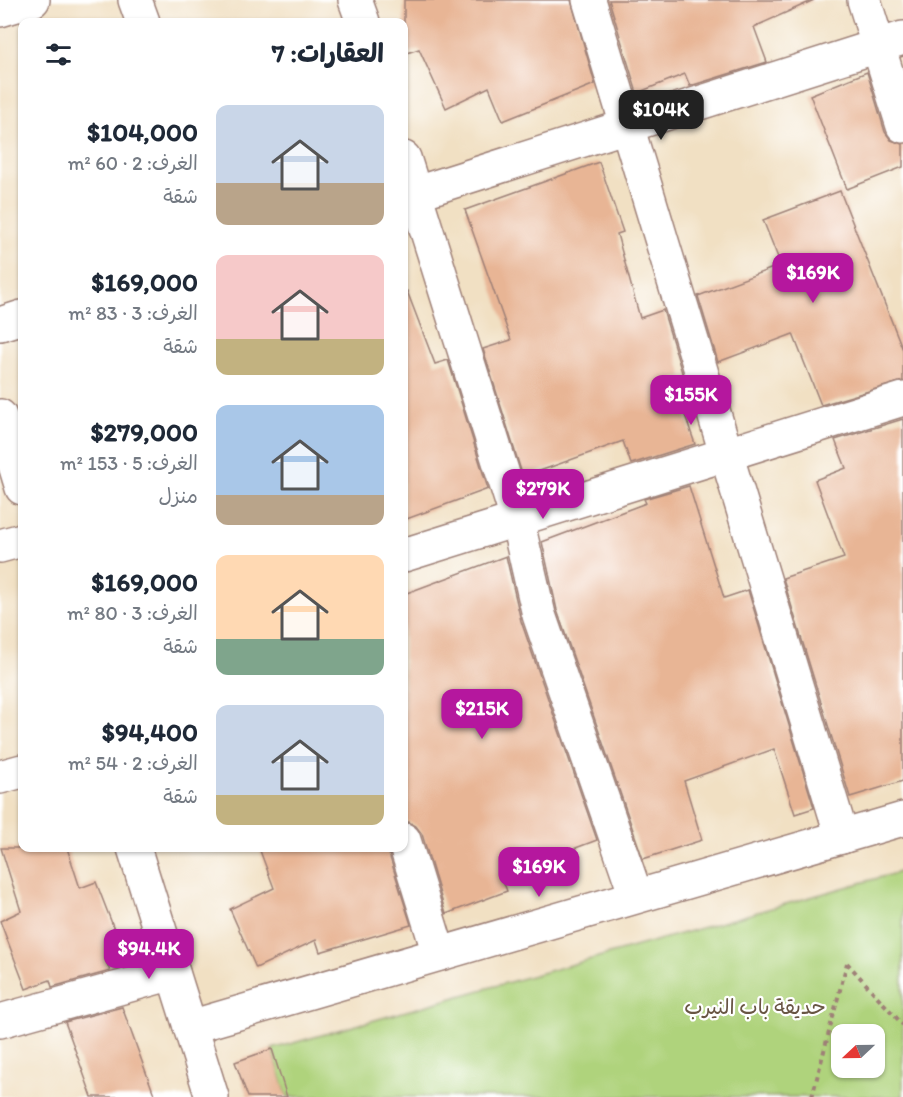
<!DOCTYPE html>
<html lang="ar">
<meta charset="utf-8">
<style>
:root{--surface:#fff;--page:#f2f2f3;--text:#1f2937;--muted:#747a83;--accent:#b5179e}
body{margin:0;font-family:Itim,"Playpen Sans Arabic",sans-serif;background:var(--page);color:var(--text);direction:rtl;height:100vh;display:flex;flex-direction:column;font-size:22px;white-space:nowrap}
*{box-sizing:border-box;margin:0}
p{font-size:20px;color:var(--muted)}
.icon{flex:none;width:33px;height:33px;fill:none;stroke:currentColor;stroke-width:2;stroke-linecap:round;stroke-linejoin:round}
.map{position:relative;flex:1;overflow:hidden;direction:ltr}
.side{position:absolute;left:18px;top:18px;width:390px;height:834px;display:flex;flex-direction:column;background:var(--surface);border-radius:12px;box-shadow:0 2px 4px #0004;direction:rtl}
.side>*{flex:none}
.needle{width:39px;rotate:248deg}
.buttons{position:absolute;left:831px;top:1024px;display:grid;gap:12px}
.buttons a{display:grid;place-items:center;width:54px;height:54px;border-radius:12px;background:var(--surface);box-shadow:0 2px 4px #0004;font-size:30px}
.price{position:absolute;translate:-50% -51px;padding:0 14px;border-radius:12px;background:var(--accent);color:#fff;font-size:20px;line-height:39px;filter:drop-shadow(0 2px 3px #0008)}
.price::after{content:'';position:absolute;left:50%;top:36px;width:18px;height:14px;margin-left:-9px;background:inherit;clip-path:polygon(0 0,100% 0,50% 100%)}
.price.on{background:#222;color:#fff}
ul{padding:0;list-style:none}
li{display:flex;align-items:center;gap:18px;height:150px;padding:0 24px}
li span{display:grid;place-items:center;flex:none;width:168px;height:120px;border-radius:12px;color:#555}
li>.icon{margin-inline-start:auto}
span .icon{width:72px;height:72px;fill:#fffc;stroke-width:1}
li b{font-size:26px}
h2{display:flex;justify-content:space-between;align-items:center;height:72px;padding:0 24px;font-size:26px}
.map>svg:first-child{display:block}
.green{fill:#afd37c;stroke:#7c7954;stroke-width:1.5;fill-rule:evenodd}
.building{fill:#e8b595}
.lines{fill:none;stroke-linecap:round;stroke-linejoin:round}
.minor-casing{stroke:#9e8077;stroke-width:36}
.path{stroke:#9e8077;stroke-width:4;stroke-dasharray:4.5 4.5;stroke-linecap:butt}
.minor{stroke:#fff;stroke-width:33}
.labels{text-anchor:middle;stroke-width:4.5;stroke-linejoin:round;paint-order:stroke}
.park-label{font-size:21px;fill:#685543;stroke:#fff}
</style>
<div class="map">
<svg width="903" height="1097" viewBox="0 0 903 1097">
<rect width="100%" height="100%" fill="#fff"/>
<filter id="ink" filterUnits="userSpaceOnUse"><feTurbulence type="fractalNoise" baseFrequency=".0167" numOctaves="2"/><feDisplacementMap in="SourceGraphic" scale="12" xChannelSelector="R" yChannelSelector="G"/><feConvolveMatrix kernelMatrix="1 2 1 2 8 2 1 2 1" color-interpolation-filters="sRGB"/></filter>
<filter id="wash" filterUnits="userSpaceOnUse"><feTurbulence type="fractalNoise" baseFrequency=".008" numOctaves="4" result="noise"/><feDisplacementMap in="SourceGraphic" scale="24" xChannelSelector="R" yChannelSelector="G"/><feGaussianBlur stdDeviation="1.35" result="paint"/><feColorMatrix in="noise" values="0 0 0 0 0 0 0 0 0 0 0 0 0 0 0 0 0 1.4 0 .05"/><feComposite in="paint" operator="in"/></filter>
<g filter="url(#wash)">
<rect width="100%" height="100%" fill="#f1e0c3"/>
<!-- green -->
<path class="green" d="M903 871V1097H287L272 1049ZM842 1035H874V1068H842Z"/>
<g id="blocks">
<!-- building -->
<g class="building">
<path d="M404 0H571L595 84 503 121 489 87 446 108 419 49 404 54Z"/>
<path d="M609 0H814L754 27 767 62 690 86 685 74 637 93Z"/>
<path d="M867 72 885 132 891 140 903 144V167L847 189 810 95Z"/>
<path d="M599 162 623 232 617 234 640 318 663 310 683 376 673 380 695 444 631 464 623 441 523 477 483 349 511 340 465 210Z"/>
<path d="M840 191 903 350V381L821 405 793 334 718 362 698 296 781 265 763 220Z"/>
<path d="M407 291 435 364 448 360 488 489 404 520V292Z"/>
<path d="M903 419V781L850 797 783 578 844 558 815 480 846 468 835 440Z"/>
<path d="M689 486 724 598 748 590 814 808 795 814 774 749 684 781 702 840 643 859 557 610 542 542 646 503 644 499Z"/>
<path d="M506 556 521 621 597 840 501 876 507 891 446 914 422 834 416 826 409 822H404V594Z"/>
<path d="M1 848H67L80 888 96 882 123 952 105 959 110 971 52 987 50 980 26 989 0 921 21 911Z"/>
<path d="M259 848H387L411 925 320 952 316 940 256 968 230 909 274 888Z"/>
<path d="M122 1007 155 1097H92L65 1022Z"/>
<path d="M272 1049 287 1097H248L235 1062Z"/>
</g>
</g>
</g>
<g filter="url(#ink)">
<use href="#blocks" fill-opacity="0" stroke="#9e8077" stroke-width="1.5"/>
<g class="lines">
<!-- minor casing -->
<g class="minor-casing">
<g id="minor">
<path d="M135 0 143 22"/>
<path d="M355 0 363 22"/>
<path d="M589 0 842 837"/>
<path d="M864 0 903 126"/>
<path d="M0 10 33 0"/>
<path d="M404 158 517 519 539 615 636 896"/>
<path d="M404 197 903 38"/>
<path d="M0 324 22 317"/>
<path d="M0 416 22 488"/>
<path d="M0 546 22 540"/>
<path d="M404 555 903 399"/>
<path d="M0 777 22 771"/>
<path d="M404 840 439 954"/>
<path d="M134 848 212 1097"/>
<path d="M0 1021 173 973"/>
<path d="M190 1027 903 819"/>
</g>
</g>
<!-- path -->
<g class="path">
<path d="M847 963 903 1025"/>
<path d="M812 1097 847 963"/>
</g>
<!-- minor -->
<use href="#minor" class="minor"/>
</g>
</g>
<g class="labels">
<!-- park labels -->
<g class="park-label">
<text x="755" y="1014">حديقة باب النيرب</text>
</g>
</g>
</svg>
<div class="buttons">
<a><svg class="needle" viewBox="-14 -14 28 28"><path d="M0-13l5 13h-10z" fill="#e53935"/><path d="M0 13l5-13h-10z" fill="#747a83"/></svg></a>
</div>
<b class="price on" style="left:661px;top:141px">$104K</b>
<b class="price" style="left:813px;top:304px">$169K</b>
<b class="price" style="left:691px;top:426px">$155K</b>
<b class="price" style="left:543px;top:520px">$279K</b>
<b class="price" style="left:482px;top:740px">$215K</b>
<b class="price" style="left:539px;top:898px">$169K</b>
<b class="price" style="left:149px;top:980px">$94.4K</b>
<section class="side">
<h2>العقارات: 7<svg class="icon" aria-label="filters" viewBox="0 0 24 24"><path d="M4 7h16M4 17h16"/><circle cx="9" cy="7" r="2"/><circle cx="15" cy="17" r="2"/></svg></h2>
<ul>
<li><span style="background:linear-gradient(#c9d6e8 65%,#b9a48a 0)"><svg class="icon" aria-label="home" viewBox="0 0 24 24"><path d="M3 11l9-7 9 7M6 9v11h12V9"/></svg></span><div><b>$104,000</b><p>الغرف: 2 · 60 m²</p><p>شقة</p></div></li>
<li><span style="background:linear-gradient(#f6c9c9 70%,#c2b280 0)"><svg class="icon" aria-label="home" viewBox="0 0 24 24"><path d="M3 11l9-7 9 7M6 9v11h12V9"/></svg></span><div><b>$169,000</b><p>الغرف: 3 · 83 m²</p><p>شقة</p></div></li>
<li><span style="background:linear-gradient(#a9c7e8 75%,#b9a48a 0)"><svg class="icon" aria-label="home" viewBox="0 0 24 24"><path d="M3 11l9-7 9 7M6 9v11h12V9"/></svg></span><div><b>$279,000</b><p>الغرف: 5 · 153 m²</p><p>منزل</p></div></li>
<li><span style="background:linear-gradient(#ffd9b3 70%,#7fa58c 0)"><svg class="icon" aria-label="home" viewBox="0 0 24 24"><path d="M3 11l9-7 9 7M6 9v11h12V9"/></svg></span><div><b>$169,000</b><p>الغرف: 3 · 80 m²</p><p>شقة</p></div></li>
<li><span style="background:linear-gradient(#c9d6e8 75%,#c2b280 0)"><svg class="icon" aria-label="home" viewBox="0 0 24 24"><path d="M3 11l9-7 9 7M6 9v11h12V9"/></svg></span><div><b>$94,400</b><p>الغرف: 2 · 54 m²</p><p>شقة</p></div></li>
</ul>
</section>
</div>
